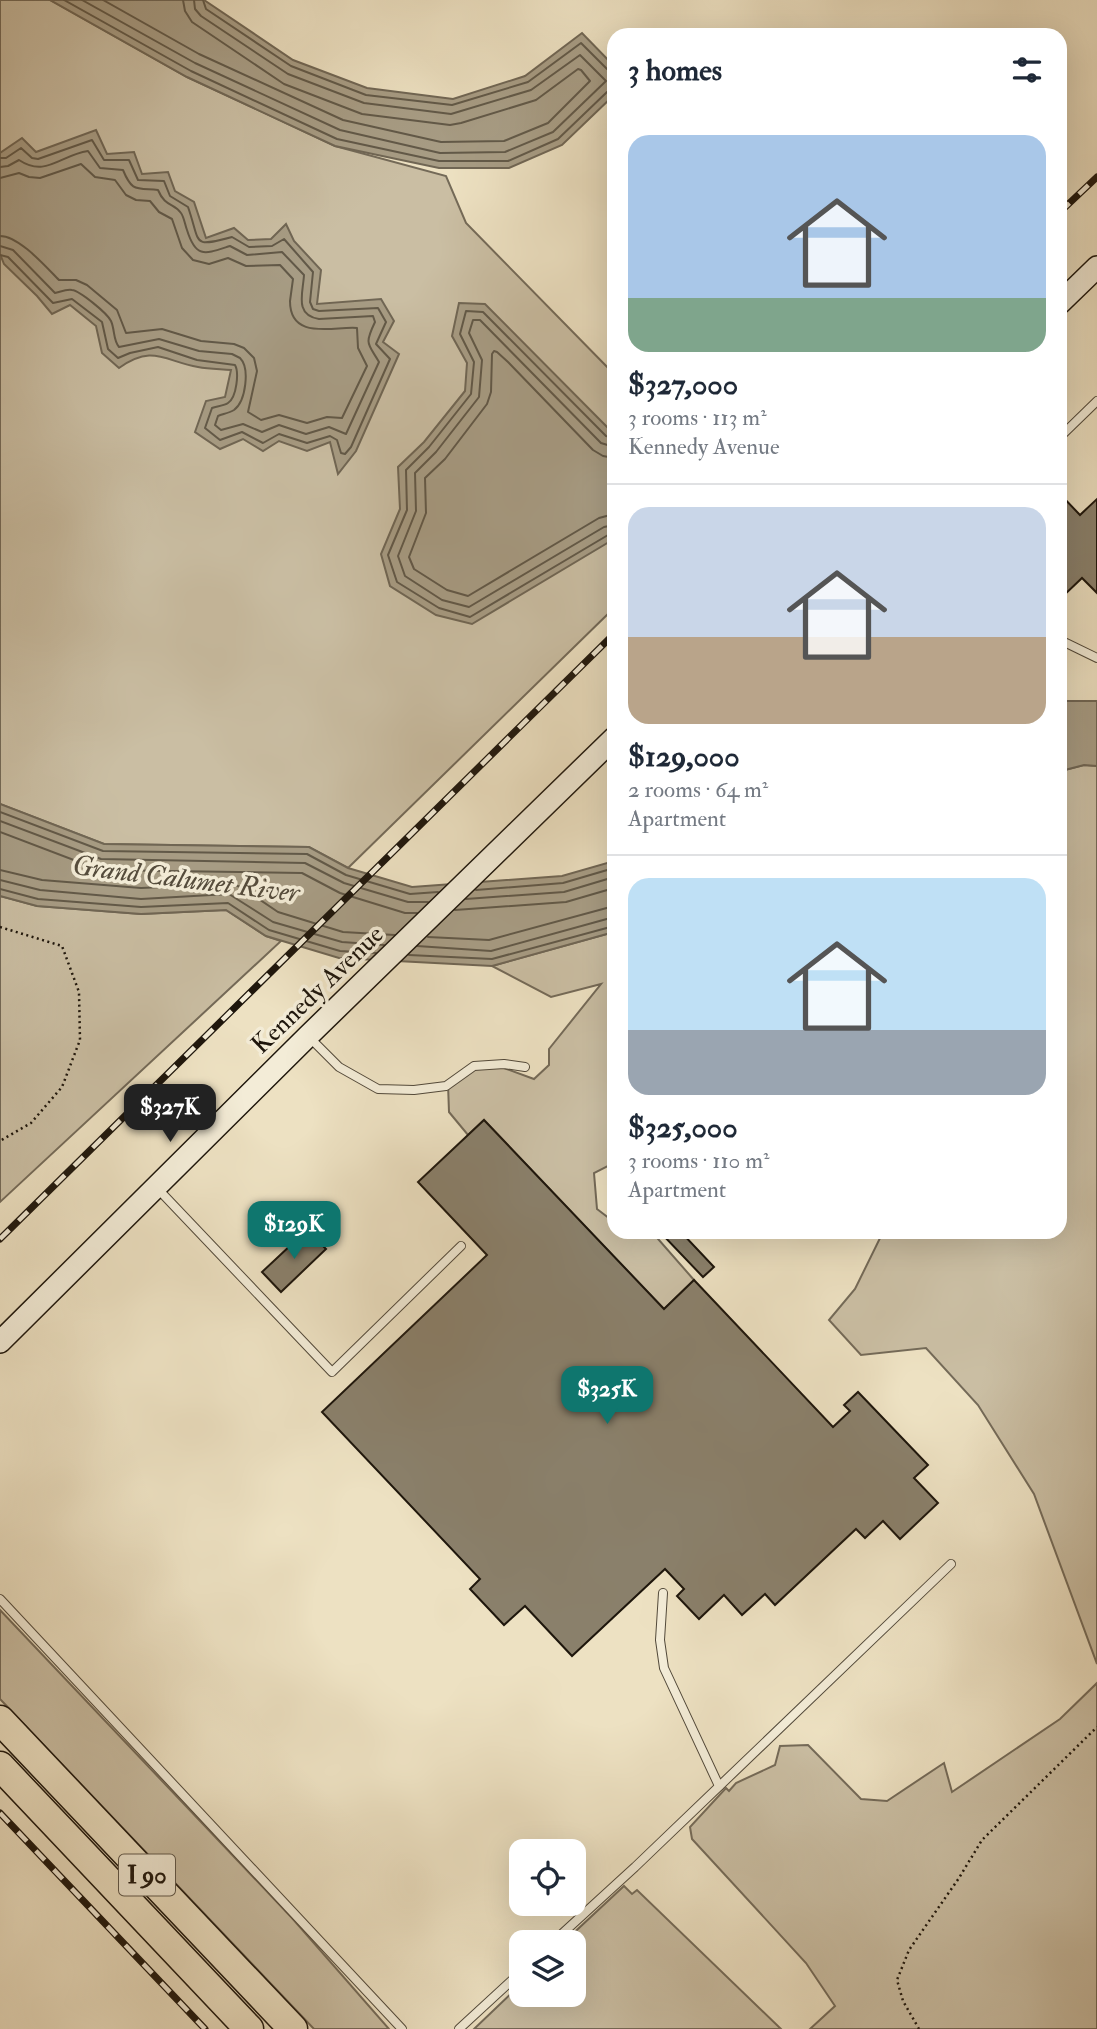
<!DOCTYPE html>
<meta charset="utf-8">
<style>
:root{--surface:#fff;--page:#f6f6f7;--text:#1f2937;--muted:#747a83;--line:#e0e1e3;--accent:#0f766e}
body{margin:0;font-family:"IM FELL Double Pica",serif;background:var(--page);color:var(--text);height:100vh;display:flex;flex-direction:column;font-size:26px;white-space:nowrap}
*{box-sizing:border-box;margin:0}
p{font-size:23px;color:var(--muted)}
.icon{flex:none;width:38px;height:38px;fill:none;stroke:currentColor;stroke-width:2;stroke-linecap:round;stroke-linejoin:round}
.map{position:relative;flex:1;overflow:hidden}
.details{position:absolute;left:607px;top:28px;width:460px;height:1211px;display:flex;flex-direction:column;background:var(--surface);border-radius:21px;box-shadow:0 7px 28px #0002}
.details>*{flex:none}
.fabs{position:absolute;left:509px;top:1839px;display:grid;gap:14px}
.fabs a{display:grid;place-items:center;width:77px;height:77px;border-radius:14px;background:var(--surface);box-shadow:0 7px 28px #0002;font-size:35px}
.price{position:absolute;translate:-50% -60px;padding:0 16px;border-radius:14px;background:var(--accent);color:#fff;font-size:23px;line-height:46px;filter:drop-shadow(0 2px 4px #0008)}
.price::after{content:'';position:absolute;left:50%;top:42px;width:21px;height:16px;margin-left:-10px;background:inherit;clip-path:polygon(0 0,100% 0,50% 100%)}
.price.current{background:#222;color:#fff}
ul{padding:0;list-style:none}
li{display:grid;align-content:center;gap:14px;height:371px;padding:0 21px}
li+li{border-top:2px solid var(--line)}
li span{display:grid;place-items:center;height:217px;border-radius:21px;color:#555}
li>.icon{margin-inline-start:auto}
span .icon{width:126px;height:126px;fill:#fffc;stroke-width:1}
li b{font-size:30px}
h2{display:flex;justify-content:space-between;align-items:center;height:84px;padding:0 21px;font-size:30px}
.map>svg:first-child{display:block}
.green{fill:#cabea3;stroke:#746a58;stroke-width:2}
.water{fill:#a79c84;stroke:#706654;stroke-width:2}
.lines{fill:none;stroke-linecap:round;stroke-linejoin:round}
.shore{stroke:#625948;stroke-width:2}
.building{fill:#8a806b;stroke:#1e160c;stroke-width:2}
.lane-casing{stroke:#52493a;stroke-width:10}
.secondary-casing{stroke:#1e160c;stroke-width:24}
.highway-casing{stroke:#1e160c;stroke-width:31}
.path{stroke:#1e160c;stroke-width:2.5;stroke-dasharray:2 3.5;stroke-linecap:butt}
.lane{stroke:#f3ecd7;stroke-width:8}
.secondary{stroke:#f3ecd7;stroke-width:21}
.highway{stroke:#ede1c2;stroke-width:28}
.rail-casing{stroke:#1e160c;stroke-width:7}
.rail{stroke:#f3ecd7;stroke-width:4.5;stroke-dasharray:13;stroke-linecap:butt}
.labels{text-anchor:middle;stroke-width:7;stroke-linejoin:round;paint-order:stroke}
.shield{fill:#f3ecd7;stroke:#5e5649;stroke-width:2}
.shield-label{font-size:24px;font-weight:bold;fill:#1e160c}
.street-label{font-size:26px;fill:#1e160c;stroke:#f3ecd7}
.water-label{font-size:28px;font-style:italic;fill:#554c3c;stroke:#f3ecd7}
</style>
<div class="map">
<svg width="1097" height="2029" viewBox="0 0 1097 2029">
<rect width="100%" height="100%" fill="#ede1c2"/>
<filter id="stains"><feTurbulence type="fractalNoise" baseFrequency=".00286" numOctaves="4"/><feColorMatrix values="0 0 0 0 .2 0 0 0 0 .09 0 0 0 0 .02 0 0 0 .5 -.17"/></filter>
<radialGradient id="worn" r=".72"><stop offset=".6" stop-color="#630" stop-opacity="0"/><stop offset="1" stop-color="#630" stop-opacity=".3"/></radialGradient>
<!-- green -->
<g class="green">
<path d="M0 0H50L187 77 335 146 446 176 466 223 614 374V608L348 868 309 847 104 844 0 804Z"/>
<path d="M1084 765 1097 766V1664L1034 1494 978 1405 926 1348 861 1355 829 1320 855 1289 883 1232H1060L1061 771Z"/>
<path d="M0 896 37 906 141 914 226 910 266 936 281 941 0 1202Z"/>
<path d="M614 932V1163L594 1173 597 1209 614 1222V1232H652L694 1280 664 1309 484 1120 468 1135 449 1112 448 1084 469 1069 501 1067 534 1079 549 1065V1049L601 984 551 997 492 966Z"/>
<path d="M0 1610 292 1918 389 2029H314L0 1699Z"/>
<path d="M1097 1683V2029H810L835 2006 806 1963 692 1839 690 1827 726 1788 729 1791 736 1783 775 1765 780 1746 808 1745 861 1799 887 1801 944 1763 952 1792 1060 1719Z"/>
<path d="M624 1886 632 1894 637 1890 781 2029H474L521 1984 522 1995H574V1942H564Z"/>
</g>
<!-- water -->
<g class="water">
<path d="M50 0H204L293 60 367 88 453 99 525 76 582 33 614 66V95L562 145 509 168H439L335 146 187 77Z"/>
<path d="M96 130 107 154 134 152 142 174 168 172 175 191 194 202 206 238 234 228 248 240 271 239 286 224 294 241 321 270 317 304 381 299 394 321 383 342 399 354 356 451 338 474 330 442 307 451 279 441 263 451 243 439 220 449 195 432 206 401 225 397 231 370C220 369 209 369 198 367 164 361 153 344 119 368L102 353 96 326 70 305 52 314 37 296 4 264 0 254V153L22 138 36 152Z"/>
<path d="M459 303 485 304 614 434V539L472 624 436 615 390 586 381 554 400 509 398 467 424 442 465 391 467 363 452 336Z"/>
<path d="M1061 701H1097V766L1084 765 1061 771Z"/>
<path d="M0 804 104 844 309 847 348 868 412 887 562 876 614 861V932L492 966 339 958 266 936 226 910 141 914 37 906 0 896Z"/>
</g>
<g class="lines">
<!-- shore -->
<g class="shore">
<path d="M64 0 191 71 337 139 439 161H508L558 139 607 92 614 90"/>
<path d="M82 0 195 63 340 130 440 153 505 152 553 132 606 81 580 55 531 90 451 114 364 103 288 74 201 16 195 9 194 0"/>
<path d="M103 0 199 54 343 120 441 142 504 141 548 123 590 81 581 70 578 69 536 100 461 123 450 125 362 114 284 84 192 22 185 11 183 0"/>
<path d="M203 0 206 9 291 66 366 95 452 105 528 82 581 43 607 69 614 70"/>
<path d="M0 158H6L21 148 32 158 38 159 92 140 104 160H129L138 180 164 181 170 196 188 207C201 244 191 248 232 237L249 247 272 246 284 239 313 272 310 302 313 309 319 311 378 308 386 322 376 344 390 359 351 447 345 454 341 453 337 440 330 436 307 443 279 434 263 443 242 432 220 440 205 428 212 408C216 406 224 406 228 403 237 397 239 372 235 365L197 360 158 347 130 353 118 358 108 349 102 322 72 299 53 303 8 257 0 255"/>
<path d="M0 167 8 166 19 160C46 178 60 155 88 151L100 168 123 170C132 192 136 188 158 190 165 207 174 203 181 213 184 217 185 225 187 230 196 259 205 254 230 246L247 255 282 252 304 275C303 293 294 315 319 319L373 316 375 322C364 345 368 343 379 362L346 434 329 427 306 434 279 425 262 432 243 424 221 430 215 425 218 416C223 414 229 413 234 410 246 401 250 368 240 358L232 354 199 351 159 339 119 347C113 340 115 330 111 321 107 313 80 291 72 290 66 289 60 292 55 293L13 250 0 246"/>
<path d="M0 178 19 173 29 177 40 178 81 164 95 177 115 180 126 195 136 200 150 201 159 212 172 219 182 248 193 260 209 264 228 258 246 266 280 265 293 279C292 286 291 294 290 301 290 341 334 326 357 328L358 348 367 366 342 418 327 417 307 423 279 415 261 420 248 412 257 371 254 358 244 348 234 344 201 341 162 329 126 333 117 310 87 285 76 280H59C45 266 19 236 0 236"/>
<path d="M614 438 606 436 483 312 466 311 460 334 474 362 471 394 429 447 406 470 407 510 388 555 397 582 439 608 470 617 608 535 614 534"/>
<path d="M614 447 601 443 480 320H473L469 333 482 360 479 397 436 452 415 473 416 511 398 556 405 576 442 600 469 607 604 527 614 525"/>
<path d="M614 458 603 456 593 450 508 362 497 352 494 351 492 354 491 392 487 404 445 459 425 478 426 513 409 557 414 569 447 590 468 596 599 518 614 514"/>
<path d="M0 812 103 851 307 854 346 875 410 894 438 892"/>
<path d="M0 821 101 859 305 863 344 883 408 902H428"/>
<path d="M0 832 100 870 302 873 340 893 405 913H417"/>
<path d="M0 870 42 880 141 888 231 884 241 887 278 912 343 932 395 935"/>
<path d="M0 880 40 890 141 899 229 894 273 922 342 942 384 945"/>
<path d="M0 889 38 899 141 907 228 903 269 930 340 951 376 953"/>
<path d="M476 890 563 883 614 868"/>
<path d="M466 899 564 892 614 877"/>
<path d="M455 910 566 902 614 888"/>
<path d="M428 937 489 940 614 906"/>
<path d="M417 946 491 951 614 917"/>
<path d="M409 955 492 959 614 926"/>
</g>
</g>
<!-- building -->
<g class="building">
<path d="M1060 494 1080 515 1097 499V593L1082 578 1060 599Z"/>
<path d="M484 1120 664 1309 694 1280 833 1427 850 1411 844 1405 858 1392 928 1465 914 1478 938 1503 900 1539 883 1521 865 1538 856 1529 775 1605 765 1594 742 1615 724 1595 699 1619 677 1596 684 1589 665 1569 572 1656 525 1606 504 1625 470 1589 480 1579 322 1412 487 1255 418 1182Z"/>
<path d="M307 1230 326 1249 281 1292 262 1272Z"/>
<path d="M660 1232H681L714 1267 703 1277Z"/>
</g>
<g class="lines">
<!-- lane casing -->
<g class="lane-casing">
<g id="lane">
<path d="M1060 437 1097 401"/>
<path d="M1060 640 1097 658"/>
<path d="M310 1038 339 1067 378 1089 414 1090 446 1086 474 1066 504 1064 525 1067"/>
<path d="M157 1188 332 1372 461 1246"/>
<path d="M663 1593 660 1640 664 1668 719 1786"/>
<path d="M0 1599 402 2029"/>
<path d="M553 1942 635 1867 951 1564"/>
<path d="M459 2029 522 1971"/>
</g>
</g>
<!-- secondary casing -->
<g class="secondary-casing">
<g id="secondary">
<path d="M1060 303 1097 267"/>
<path d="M0 1342 308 1036 614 738"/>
</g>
</g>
<!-- highway casing -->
<g class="highway-casing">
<g id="highway">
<path d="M0 1720 293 2029"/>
<path d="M0 1766 249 2029"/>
</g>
</g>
<!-- path -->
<g class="path">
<path d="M0 927 62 946 79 992 80 1040 62 1087 31 1123 0 1141"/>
<path d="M919 2029 903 2001 897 1980 909 1950 959 1878 982 1840 1097 1727"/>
</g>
<!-- lane -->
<use href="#lane" class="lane"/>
<!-- secondary -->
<use href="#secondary" class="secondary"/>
<!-- highway -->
<use href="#highway" class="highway"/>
<!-- rail casing -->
<g class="rail-casing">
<g id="rail">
<path d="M1060 212 1097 177"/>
<path d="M0 1239 614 634"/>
<path d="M0 1813 205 2029"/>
</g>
</g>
<!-- rail -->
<use href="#rail" class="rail"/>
</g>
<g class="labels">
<!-- shield labels -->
<rect class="shield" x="119" y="1854.5" width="56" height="41" rx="5"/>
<g class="shield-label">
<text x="147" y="1883">I 90</text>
</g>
<!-- street labels -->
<g class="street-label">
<text transform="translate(317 989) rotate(-44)" y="9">Kennedy Avenue</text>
</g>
<!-- water labels -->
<g class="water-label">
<text transform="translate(186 878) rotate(7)" y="10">Grand Calumet River</text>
</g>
</g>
<rect width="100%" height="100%" filter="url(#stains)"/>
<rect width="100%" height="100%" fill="url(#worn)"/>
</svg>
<div class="fabs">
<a><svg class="icon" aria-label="locate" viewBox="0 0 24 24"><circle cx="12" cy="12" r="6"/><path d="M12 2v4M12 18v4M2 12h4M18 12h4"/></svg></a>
<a><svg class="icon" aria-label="layers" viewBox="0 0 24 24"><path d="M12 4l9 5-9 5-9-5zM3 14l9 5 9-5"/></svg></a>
</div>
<b class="price current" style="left:170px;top:1144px">$327K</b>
<b class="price" style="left:294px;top:1261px">$129K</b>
<b class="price" style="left:607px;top:1426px">$325K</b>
<section class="details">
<h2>3 homes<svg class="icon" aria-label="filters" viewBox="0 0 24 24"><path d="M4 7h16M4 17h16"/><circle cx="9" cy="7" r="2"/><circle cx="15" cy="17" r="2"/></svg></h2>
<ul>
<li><span style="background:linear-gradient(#a9c7e8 75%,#7fa58c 0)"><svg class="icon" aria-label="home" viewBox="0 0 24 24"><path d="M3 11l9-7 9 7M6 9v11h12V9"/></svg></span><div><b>$327,000</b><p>3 rooms · 113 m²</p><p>Kennedy Avenue</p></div></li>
<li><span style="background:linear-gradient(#c9d6e8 60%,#b9a48a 0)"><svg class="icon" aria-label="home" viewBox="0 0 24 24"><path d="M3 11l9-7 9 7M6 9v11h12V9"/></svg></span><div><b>$129,000</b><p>2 rooms · 64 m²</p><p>Apartment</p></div></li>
<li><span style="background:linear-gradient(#bfe0f5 70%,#9aa5b1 0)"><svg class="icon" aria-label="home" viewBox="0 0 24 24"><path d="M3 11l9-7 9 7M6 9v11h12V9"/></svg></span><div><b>$325,000</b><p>3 rooms · 110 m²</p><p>Apartment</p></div></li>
</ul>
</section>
</div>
